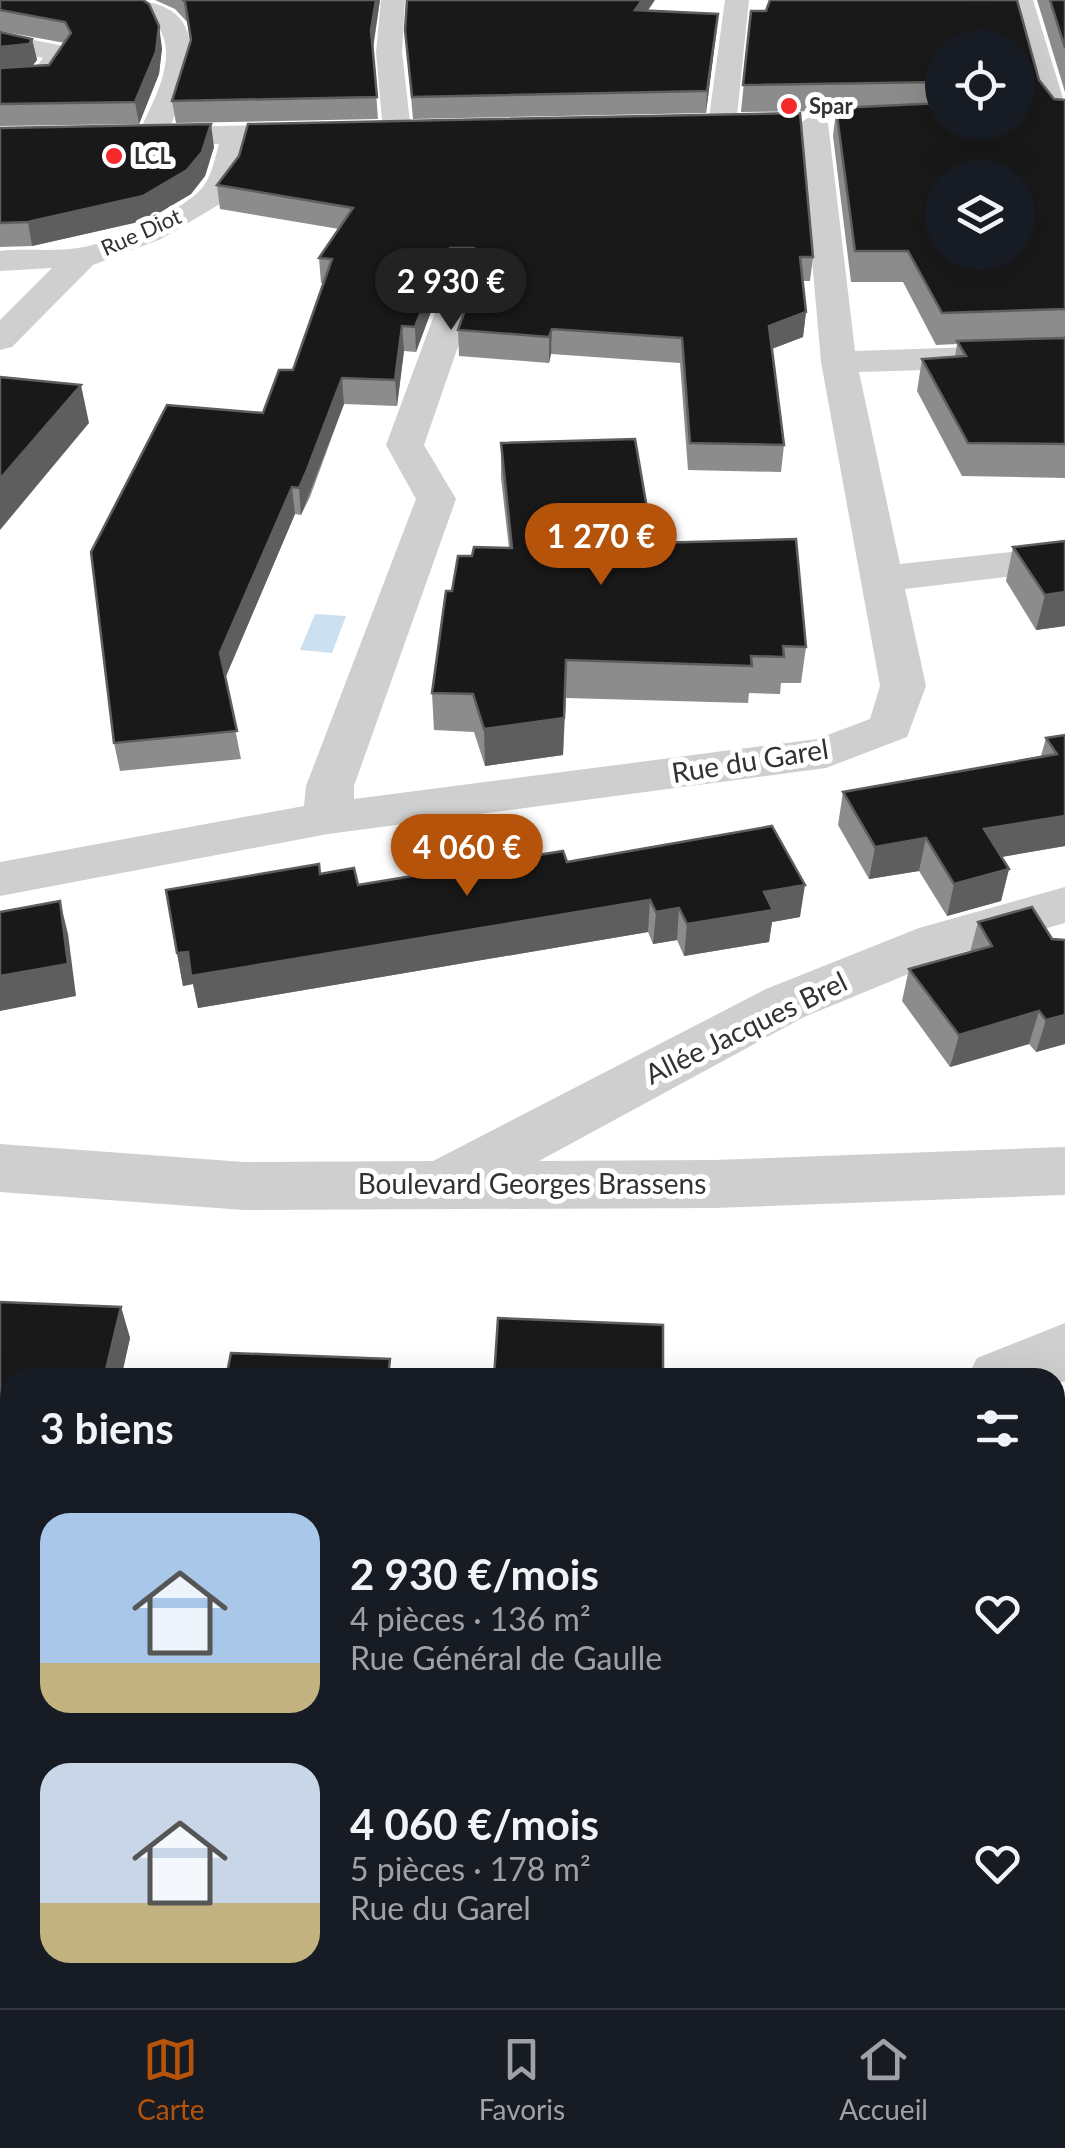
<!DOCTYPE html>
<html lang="fr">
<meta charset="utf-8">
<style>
:root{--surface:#171b24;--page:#20242c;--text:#f1f3f6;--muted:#9ea1a6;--line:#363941;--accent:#b45309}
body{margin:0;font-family:Lato,sans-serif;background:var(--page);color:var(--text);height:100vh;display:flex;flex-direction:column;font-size:38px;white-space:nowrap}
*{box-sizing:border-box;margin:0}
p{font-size:32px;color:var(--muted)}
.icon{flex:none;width:55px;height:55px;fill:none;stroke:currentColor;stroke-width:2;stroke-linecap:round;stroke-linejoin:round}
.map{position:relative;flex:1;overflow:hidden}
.details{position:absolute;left:0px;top:1368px;width:1065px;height:642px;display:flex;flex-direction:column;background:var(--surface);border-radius:30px 30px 0 0;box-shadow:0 10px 40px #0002}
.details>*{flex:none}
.controls{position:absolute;left:925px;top:30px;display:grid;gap:20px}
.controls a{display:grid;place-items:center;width:110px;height:110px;border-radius:50%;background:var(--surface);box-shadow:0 10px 40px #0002;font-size:50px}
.price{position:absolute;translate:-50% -85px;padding:0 22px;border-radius:35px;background:var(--accent);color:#fff;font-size:32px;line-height:65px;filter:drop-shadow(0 2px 5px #0008)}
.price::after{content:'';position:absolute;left:50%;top:60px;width:30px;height:22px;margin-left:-15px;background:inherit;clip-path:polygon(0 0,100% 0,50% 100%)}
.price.selected{background:#222;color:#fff}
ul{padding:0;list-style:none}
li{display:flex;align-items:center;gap:30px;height:250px;padding:0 40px}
li span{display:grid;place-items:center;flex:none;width:280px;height:200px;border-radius:30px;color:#555}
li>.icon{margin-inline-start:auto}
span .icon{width:120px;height:120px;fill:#fffc;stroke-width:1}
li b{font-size:42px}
h2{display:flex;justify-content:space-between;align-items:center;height:120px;padding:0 40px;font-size:42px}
.dock{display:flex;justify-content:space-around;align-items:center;height:140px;border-top:2px solid var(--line);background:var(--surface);font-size:28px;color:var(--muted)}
.dock a{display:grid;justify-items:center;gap:5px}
.dock .selected{color:var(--accent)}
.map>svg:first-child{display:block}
.water{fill:#cbe0f0}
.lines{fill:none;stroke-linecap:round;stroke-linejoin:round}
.minor{fill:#cfcfcf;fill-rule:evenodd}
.wall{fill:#8c8c8c;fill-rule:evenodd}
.shaded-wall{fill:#5e5e5e}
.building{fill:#191919;stroke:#5e5e5e;stroke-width:2.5;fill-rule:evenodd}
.poi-dot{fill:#f5282c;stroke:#fff;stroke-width:4}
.labels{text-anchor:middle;stroke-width:10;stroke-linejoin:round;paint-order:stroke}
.far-poi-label{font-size:22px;font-weight:bold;fill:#323232;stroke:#fff;text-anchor:start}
.far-street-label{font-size:22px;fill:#323232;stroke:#fff}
.street-label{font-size:28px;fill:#323232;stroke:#fff}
</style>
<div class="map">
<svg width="1065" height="2008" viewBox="0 0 1065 2008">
<rect width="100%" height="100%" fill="#fff"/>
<!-- water -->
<path class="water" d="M315 614 346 616 332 653 300 650Z"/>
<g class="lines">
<!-- minor -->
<g class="minor">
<path d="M124 0C213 0 195 68 170 127L320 124 334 133 320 142 248 143 239 177 220 204 161 239 93 265 12 347 0 350V320L52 268 0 271V251C26 248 52 252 78 248 110 244 182 212 203 187 212 175 215 158 219 144L0 148V130L141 128C155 98 181 52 155 23 146 13 132 10 124 0Z"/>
<path d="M381 0H405L402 52 411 131 397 140 383 131 376 52Z"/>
<path d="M725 0H749L736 125 722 134 708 125Z"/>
<path d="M1009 0H1033L1065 105V126L1051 125 1037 106Z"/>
<path d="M0 33 68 47 72 53 53 83 0 88V72L35 69 43 58 0 49Z"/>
<path d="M814 114 828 123 855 351 1065 344V366L859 372 900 564 1065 546V570L905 589 926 686 907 737 826 768 328 834 0 896V862L304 806 306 786 416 499 386 445 446 283 451 276H475L480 283 424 445 456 499 354 786V799L817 739 870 719 880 686 821 362 800 123Z"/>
<path d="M1065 887V923L957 954 804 1017 539 1161 714 1160 1065 1147V1195L714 1208 244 1210 0 1192V1144L244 1162 433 1161 766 989 919 928Z"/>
<path d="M1065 1323V1381L1055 1385V1378H967L977 1358Z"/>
</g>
</g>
<!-- wall -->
<g class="wall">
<path d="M0 0 162 48 159 74 139 124 0 126V32L32 39 37 60 33 65H49L65 43 0 31Z"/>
<path d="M155 0H380L373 50 378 119 176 123 172 101 190 41 188 23 175 9Z"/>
<path d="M770 0H1017L1039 80 1054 99 1065 100V478L962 476 917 391 922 359 955 357 957 344 936 345 903 282H851L833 136 836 111 741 112 751 11H766ZM942 48H1018V122H942ZM942 178H1018V252H942Z"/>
<path d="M1037 0H1065V92Z"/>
<path d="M648 10 718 14 706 113 413 119 405 30Z"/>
<path d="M0 128 214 147 205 176 191 194 147 220 32 246 0 247Z"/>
<path d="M217 185 813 257 810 281H802L806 312 803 337 772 349 784 445 781 472 688 470 680 363 551 354 549 363 459 356 458 330 477 276 475 272H451L442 282 416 352 404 351 397 406 344 404 310 497 301 515 295 514 225 678 241 759 120 771 114 743 263 413 293 370 324 283H321L319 258 339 229 220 209Z"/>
<path d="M501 443 653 543 806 647 801 683H781L780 694 749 693 748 703 566 698 563 755 485 766 474 732 434 730 432 693 452 591 472 556 509 548 501 478Z"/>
<path d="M1065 541V626L1036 630 1006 581 1013 547Z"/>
<path d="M1065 735V846L1002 857 1009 869 1001 901 947 916 919 871 869 879 838 825 843 792 1041 756 1046 738Z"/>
<path d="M567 862 800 917 772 922 769 942 684 956 677 940 653 944 648 932 198 1008 193 984 183 986 177 953 320 874 358 885Z"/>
<path d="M978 922 1065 1044 1036 1052 1029 1044 950 1067 902 1001 909 969 970 952Z"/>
<path d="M0 1302 121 1307 130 1338 121 1378H10V1434H0Z"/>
<path d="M1065 1479V1643L1058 1634 1063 1623 1055 1612V1484Z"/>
</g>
<!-- shaded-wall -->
<g class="shaded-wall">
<path d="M376 0H380L372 52 371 30Z"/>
<path d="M642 0H655L634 31 635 10Z"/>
<path d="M718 14 716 35 706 113 707 91Z"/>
<path d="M159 26 162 48 159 74 139 124 135 102Z"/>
<path d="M32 39 37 60 33 65 0 69V47Z"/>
<path d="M211 124 214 147 205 176 191 194 147 220 32 246 28 222Z"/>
<path d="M450 248 451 272 442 282 416 352 415 327 442 257Z"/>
<path d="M806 312 803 337 766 351 769 326Z"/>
<path d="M402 326 404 351 397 406 395 380Z"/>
<path d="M552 329 551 354 549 363V337Z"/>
<path d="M342 378 344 404 301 515 299 488Z"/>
<path d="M81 385 89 423 0 530V479Z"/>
<path d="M292 487 295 514 224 681 220 653Z"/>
<path d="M1065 592V626L1036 630 1045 595Z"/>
<path d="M566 660 563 755 485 766 484 729Z"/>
<path d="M1065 816V846L977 861 984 829Z"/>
<path d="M926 838 919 871 869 879 875 847Z"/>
<path d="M1009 869 1001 901 947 916 954 884Z"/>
<path d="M805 885 800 917 772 922 769 942 684 956 687 924 764 892Z"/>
<path d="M650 900 648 932 198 1008 193 984 183 986 177 953Z"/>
<path d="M60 901 68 934 76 996 0 1011V976Z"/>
<path d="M679 908 677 940 653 944 656 912Z"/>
<path d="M1039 1011 1029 1044 950 1067 959 1035Z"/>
<path d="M1065 1015V1044L1036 1052 1046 1020Z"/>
<path d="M121 1307 130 1338 121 1378H104Z"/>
<path d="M10 1991V2000H28L25 2008H5Z"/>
</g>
<!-- building -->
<g class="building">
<path d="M0 0H143L149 4 159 26 156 52 135 102 0 104V68L49 65 71 33 65 22 0 10Z"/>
<path d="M183 0H376L371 30 377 97 172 101 191 40 185 2Z"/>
<path d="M407 0H642L635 10 718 14 707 91 412 97 405 30Z"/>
<path d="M770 0H1017L1039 80 1054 99 1065 100V309L942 313 908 251H855L836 108 942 103V122H1018V48H942V82L743 85 751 11H766ZM942 178H1018V252H942Z"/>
<path d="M1050 0H1065V48Z"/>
<path d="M0 32 32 39 29 44 0 47Z"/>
<path d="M800 113 813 257H800L806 312 769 326 784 445 690 443 682 338 552 329 549 337 458 330 483 260 474 248H450L442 257 415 327 402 326 395 380 342 378 307 470 299 488 292 487 220 653 237 731 114 743 91 552 167 405 263 413 279 370H293L332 259 319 258 353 208 217 185 239 156 248 124Z"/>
<path d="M211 124 202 152 187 170 143 196 28 222 0 223V128Z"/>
<path d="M1065 338V444L968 443 922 359 966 356 957 341Z"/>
<path d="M0 377 81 385 0 479Z"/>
<path d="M635 439 653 543 796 539 806 647 783 646 784 657 751 656 752 666 566 660 564 718 484 729 473 694 432 693 446 591H452L458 556H472L474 547 512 548 501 443Z"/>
<path d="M1065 541V592L1045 595 1013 547Z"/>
<path d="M1065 735V816L984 829 1009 869 954 884 926 838 875 847 843 792 1057 754 1046 738Z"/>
<path d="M772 826 805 885 764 892 773 910 687 924 679 908 656 912 650 900 191 976 188 952 177 953 166 890 319 864 320 874 354 868 358 885 563 851 567 862Z"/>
<path d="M60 901 68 964 0 976V912Z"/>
<path d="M1032 907 1052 939 1065 940V1015L1046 1020 1039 1011 959 1035 909 969 992 946 978 922Z"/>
<path d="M0 1302 121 1307 104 1378H10V1405H0Z"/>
<path d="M498 1318 663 1325V1378H494Z"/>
<path d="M231 1353 390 1359 388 1378H226Z"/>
<path d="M1065 1479V1581L1055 1568V1484Z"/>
<path d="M0 1891 10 1892V1991L5 2008H0Z"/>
<rect x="273" y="2000" width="142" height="8"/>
</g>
<!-- markers -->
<g class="poi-dot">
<circle cx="789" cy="106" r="10"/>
<circle cx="114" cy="156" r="10"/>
</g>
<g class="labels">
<!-- far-poi labels -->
<g class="far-poi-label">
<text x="809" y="114">Spar</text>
<text x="134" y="164">LCL</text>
</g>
<!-- far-street labels -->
<g class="far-street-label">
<text transform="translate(141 232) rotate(-24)" y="8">Rue Diot</text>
</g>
<!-- street labels -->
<g class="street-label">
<text transform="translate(750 761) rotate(-9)" y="10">Rue du Garel</text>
<text transform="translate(746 1028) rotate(-26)" y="10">Allée Jacques Brel</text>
<text x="532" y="1194">Boulevard Georges Brassens</text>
</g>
</g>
</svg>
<div class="controls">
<a><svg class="icon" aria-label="locate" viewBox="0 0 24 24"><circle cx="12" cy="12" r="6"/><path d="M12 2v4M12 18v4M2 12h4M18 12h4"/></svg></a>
<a><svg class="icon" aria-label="layers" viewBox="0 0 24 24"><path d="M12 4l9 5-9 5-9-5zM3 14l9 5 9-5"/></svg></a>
</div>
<b class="price selected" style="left:451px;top:333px">2 930 €</b>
<b class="price" style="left:601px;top:588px">1 270 €</b>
<b class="price" style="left:467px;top:899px">4 060 €</b>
<section class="details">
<h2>3 biens<svg class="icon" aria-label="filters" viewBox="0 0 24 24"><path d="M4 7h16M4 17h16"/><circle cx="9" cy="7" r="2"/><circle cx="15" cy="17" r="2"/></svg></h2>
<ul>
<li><span style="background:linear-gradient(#a9c7e8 75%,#c2b280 0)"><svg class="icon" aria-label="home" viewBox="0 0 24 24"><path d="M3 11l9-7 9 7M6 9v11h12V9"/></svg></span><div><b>2 930 €/mois</b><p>4 pièces · 136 m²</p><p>Rue Général de Gaulle</p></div><svg class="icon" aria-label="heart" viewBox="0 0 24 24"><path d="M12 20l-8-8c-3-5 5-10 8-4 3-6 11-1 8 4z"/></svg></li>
<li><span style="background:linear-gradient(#c9d6e8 70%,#c2b280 0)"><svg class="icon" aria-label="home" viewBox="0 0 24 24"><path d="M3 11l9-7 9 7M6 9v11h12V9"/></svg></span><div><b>4 060 €/mois</b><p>5 pièces · 178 m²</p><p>Rue du Garel</p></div><svg class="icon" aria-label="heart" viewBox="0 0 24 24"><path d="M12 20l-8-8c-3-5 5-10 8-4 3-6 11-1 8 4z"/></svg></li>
</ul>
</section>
</div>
<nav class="dock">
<a class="selected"><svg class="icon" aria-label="map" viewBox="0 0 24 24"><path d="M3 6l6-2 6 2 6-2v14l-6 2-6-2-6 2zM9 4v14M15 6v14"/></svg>Carte</a>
<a><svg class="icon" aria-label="saved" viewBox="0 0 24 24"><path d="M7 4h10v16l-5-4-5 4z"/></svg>Favoris</a>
<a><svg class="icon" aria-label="home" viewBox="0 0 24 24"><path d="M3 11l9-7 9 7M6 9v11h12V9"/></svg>Accueil</a>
</nav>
